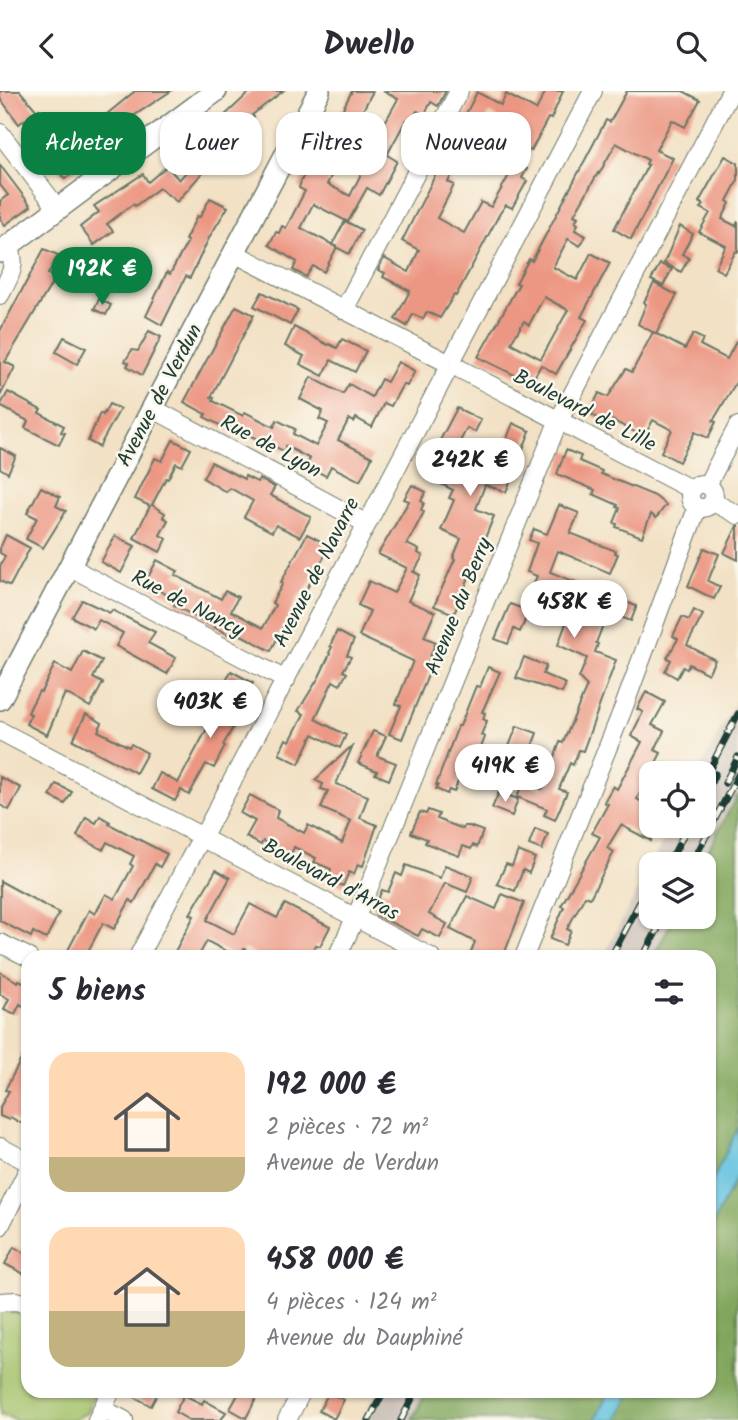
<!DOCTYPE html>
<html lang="fr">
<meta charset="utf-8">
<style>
:root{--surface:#fff;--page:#f2f2f3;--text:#2b2b33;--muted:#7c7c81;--accent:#0b8043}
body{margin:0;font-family:Kalam,sans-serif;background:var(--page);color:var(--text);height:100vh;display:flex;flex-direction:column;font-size:26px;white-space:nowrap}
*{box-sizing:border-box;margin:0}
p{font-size:23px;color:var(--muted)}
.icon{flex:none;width:38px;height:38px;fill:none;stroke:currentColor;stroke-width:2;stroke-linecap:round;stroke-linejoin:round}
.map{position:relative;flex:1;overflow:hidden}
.details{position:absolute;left:21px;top:859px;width:695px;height:448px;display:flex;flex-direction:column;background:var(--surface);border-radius:21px;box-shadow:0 2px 5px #0004}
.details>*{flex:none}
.top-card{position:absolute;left:21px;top:21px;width:696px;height:63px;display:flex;gap:14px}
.fabs{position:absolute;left:639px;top:670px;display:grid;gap:14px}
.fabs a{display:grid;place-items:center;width:77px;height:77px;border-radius:14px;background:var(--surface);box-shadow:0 2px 5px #0004;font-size:35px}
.price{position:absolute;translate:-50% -60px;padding:0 16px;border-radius:24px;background:#fff;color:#222;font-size:23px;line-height:46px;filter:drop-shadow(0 2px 4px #0008)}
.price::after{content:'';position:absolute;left:50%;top:42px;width:21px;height:16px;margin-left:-10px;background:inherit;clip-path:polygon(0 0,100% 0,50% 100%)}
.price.current{background:var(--accent);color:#fff}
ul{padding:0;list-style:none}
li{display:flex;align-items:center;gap:21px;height:175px;padding:0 28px}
li span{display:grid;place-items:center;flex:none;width:196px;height:140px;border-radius:21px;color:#555}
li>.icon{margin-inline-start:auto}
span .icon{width:84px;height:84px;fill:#fffc;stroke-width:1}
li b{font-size:30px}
h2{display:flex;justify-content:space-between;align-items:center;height:84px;padding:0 28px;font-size:30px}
.chip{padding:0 24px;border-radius:21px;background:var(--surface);box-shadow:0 2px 5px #0004;font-size:24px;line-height:63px}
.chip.current{background:var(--accent);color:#fff}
header{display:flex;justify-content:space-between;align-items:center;height:91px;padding:0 28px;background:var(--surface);font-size:32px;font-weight:700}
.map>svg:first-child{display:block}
.industrial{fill:#ccc2b9}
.green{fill:#a1c068;stroke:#607e4e;stroke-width:2}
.forest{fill:#80a65c;stroke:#507248;stroke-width:2}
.water{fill:#60c2df;stroke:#40808a;stroke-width:2}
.building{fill:#ec9783;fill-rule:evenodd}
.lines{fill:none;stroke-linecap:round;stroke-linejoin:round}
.minor-casing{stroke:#697666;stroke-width:20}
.tertiary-casing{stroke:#697666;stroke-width:24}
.minor{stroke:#fff;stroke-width:18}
.tertiary{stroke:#fff;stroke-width:21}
.rail-casing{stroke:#1f3d34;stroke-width:7}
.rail{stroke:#fbf7ec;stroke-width:4.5;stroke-dasharray:13;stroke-linecap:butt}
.labels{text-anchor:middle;stroke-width:5;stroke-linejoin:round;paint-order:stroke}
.street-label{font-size:21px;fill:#1f3d34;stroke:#fbf7ec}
</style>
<header><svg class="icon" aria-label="back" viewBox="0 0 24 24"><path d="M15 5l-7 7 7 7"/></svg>Dwello<svg class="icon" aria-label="search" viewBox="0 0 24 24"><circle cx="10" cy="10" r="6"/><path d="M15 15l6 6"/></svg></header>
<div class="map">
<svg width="738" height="1329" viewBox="0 0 738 1329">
<rect width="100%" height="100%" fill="#fbf7ec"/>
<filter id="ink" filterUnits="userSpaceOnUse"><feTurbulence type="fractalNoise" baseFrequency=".0143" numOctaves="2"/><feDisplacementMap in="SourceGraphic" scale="14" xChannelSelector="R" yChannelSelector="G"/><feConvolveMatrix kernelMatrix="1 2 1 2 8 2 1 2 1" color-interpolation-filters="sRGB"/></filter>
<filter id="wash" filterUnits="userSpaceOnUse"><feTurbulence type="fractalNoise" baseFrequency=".00686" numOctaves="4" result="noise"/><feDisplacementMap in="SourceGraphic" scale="28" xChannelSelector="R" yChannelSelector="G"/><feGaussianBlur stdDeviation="1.57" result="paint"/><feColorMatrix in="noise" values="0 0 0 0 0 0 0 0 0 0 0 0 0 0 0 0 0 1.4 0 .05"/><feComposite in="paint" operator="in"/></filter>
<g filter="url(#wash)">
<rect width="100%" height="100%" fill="#f2e1c4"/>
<!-- industrial -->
<g class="industrial">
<path d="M738 606V703L701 773 651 774V826H674L653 866H603L671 735H704V682H698Z"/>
<path d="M377 1300H427L412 1329H362Z"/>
</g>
<!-- green -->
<path class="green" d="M0 1220 28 1223V1300H96L87 1321 75 1329H15L0 1323Z"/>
<!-- forest -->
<g class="forest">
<path d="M738 703V1037L709 1097V866H653L674 826H704V774L701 773Z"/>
<path d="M738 1082V1329H617L631 1300H709V1141Z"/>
<path d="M427 1300H609L595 1329H412Z"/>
</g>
<!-- water -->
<g class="water">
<path d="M738 1037V1082L709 1141V1097Z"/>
<path d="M609 1300H631L617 1329H595Z"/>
</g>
<g id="blocks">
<!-- building -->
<g class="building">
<path d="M0 0H20L37 20 39 18 56 41 45 49 39 41 35 44 24 29 19 33 0 7Z"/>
<path d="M135 0H171L126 30 130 36 65 88 47 64 62 53 69 61 106 34 101 28Z"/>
<path d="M251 0H283L252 24 254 26 235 41 223 26Z"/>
<path d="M352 0H373L362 21 384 33 398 8 383 0H446L438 15 431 11 425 23 417 20 411 32 406 29 387 64 397 70 379 104 367 97 348 131 313 113 301 137 337 156 324 181 313 175 306 186 293 179 297 171 269 154 276 141 279 142 282 135 286 137 305 100 299 97 301 90 309 74 313 75ZM348 54 370 65 350 105 327 93Z"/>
<path d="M546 0H563L551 28 548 27 531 60 513 50 519 39 489 22 464 70 460 68 448 91 454 94 437 127 464 142 481 111 491 116 516 72 527 78 522 87 527 90 512 117 506 114 500 122 456 205 454 204 440 227 427 221 423 228 413 223 407 235 395 228 410 200 383 186 385 182 378 179 384 167 409 181 419 159 402 150 477 1 501 14 506 3 536 19Z"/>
<path d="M627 0H683L700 9 685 36 672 29 656 59 673 67 631 148 614 138 648 74 646 73 648 69 616 52 599 83 598 82 574 124 578 126 575 131 578 133 575 139 586 145 580 155 568 148 553 176 577 189 591 162 610 172 581 226 587 229 556 283 541 274 531 292 478 266 519 193 516 192 529 168 532 170 606 29 610 31ZM544 206 568 219 541 268 511 252 524 230 529 234Z"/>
<path d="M203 45 223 58 177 111 159 97 135 115 133 113 107 133 113 140 94 154 80 136 99 121 94 115 143 83 148 91 167 75 179 89 197 69 192 66V62Z"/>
<path d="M725 65 738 72V89L727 110 730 112 722 128 736 135 738 130V161L736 160 724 182 715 177 726 155 699 141 710 122 701 117 704 114 699 111Z"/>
<path d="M0 74 31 115 5 134 0 127V110L8 104 0 94Z"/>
<path d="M210 107 228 116 210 145 190 187 186 185 162 234 146 225 167 181 170 183 188 150 185 149 197 125 200 126Z"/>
<path d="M345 130 362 139 349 163 332 154Z"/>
<path d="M680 135 693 143 682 163 689 167 681 181 664 172Z"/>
<path d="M44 158 58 164 48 183 55 187 5 271 15 276 0 305V240Z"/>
<path d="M660 173 672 178 663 195 651 189Z"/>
<path d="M654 192 677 204 656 243 638 233 646 213 644 211Z"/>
<path d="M262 201 298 219 290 234 254 215Z"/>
<path d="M99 208 111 214 106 224 94 218Z"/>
<path d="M236 215 254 224 211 306 214 307 213 310 243 325 245 321 274 336 277 329 295 338 293 343 316 355 328 332 319 328 323 320 300 308 311 286 343 303 349 293 372 306 381 288 387 291 398 271 415 280 407 295 403 293 391 315 384 312 372 336 356 327 354 331 349 328 338 349 372 366 360 390 331 375 326 385 306 375 310 368 286 355 284 360 231 336 229 339 204 326 206 323 184 311Z"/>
<path d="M294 236 328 254 329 253 337 257 342 248 366 260 355 281 331 269 323 285 300 273 304 265 285 255Z"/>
<path d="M149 240 161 246 142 284 127 275 129 272 125 270 132 259 138 260Z"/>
<path d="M653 241 685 258 693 243 703 248 700 254 727 268 738 247V288L713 330 716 331 708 347 695 341 679 371 661 361 672 339 653 329 644 346 612 329 610 333 592 324 596 315 593 314 599 302 608 306 626 278 632 281Z"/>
<path d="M64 246 86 257 77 273 56 261Z"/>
<path d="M8 301 41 319 39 322 64 335 61 341 65 342 59 354 25 337 28 330 0 315Z"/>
<path d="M109 313 120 318 99 356 88 350 100 322 103 324Z"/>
<path d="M457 317 481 329 475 341 467 337 454 362 494 380 513 332 530 340 506 401 485 394 476 418 494 425 454 523 434 515 455 468 453 467 461 448 441 439 454 409 449 407 453 399 427 386 441 360 436 357Z"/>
<path d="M173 349 191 358 182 375 176 372 168 388 166 387 152 414 165 422 163 426 168 429 160 444 167 448 160 461 134 447 150 415 135 408 155 367 162 370Z"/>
<path d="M0 357 16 365 8 382 0 377Z"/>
<path d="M566 359 581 365 579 370 602 380 601 383 655 405 666 414 656 427 651 423 642 446 616 436 617 433 614 432 620 417 617 416 618 414 593 403 595 399 557 383Z"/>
<path d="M211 371 244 388 245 385 257 391 259 388 275 396 270 404 311 426 300 446 276 434 272 441 244 426 253 410 230 397 226 401 203 387Z"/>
<path d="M412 394 426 401 421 410 424 412 421 419 424 421 407 453 419 459 418 462 423 465 414 481 412 480 420 484 408 510 435 521 424 546 436 551 426 575 431 577 402 648 389 643 401 615 396 613 413 570 359 545 370 520 358 514 369 490 394 502 407 477 378 463 409 410 404 408Z"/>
<path d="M41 396 60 406 56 415 66 420 43 457 26 448 37 427 27 422Z"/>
<path d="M559 414 579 422 570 442 616 460 615 462 618 463 610 482 558 460 550 481 636 515V517L631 530 608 521 596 552 598 553 595 561 616 569 583 660 579 659 573 674 570 672 559 698 567 701 555 729 544 724 547 718 517 706 523 691 542 698 545 693 560 651 563 652 587 595 579 587 587 567 558 554 575 508 551 499 544 516 527 509 537 485 527 481 537 452 529 449 534 438 547 443Z"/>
<path d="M737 435H738V469L724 462Z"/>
<path d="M307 443 330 455 304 503 301 502 297 508 271 560 232 539 230 544 208 533 174 514 177 509 145 492 157 469 178 480 175 484 221 508 225 500 238 506 231 520 263 537 275 514 272 512 283 492 281 491Z"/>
<path d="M6 444 30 457 10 495 0 490V475L5 465 0 462V457Z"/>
<path d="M115 445 135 455 121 482 101 471Z"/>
<path d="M704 457 719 463 708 490 720 496 714 508 688 495Z"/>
<path d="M82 509 110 522 112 519 155 541 148 552 176 567 167 583 116 555 123 542 99 529 94 538 72 526Z"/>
<path d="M510 513 529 520 520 541 514 538 508 553 495 548Z"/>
<path d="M694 519 703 524 687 554 715 569 708 583 689 573 687 578 683 576 677 587 665 580 671 569 667 567 678 548 673 545 682 526 689 529Z"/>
<path d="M337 540 354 549 347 564 351 566 343 580 347 582 340 594 333 590 315 628 346 644 340 657 313 643 299 673 279 663 286 648 290 650 304 623 298 620 319 586 330 563 329 562 332 556 330 555Z"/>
<path d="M83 560 102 570 93 587 103 592 90 616 65 602 47 644 26 633 31 623 28 622 31 615 39 600 41 601 55 573 72 582Z"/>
<path d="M524 566 546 575 543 583 566 593 562 602 516 587Z"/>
<path d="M488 576 500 581 482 621 485 622 483 628 487 630 481 644 485 646 477 667 468 664 454 701 449 699 447 703 436 698 438 694H436L458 635H460L476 595 480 596Z"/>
<path d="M231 580 253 592 242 612 246 614 223 654 225 655 214 677 206 673 189 704 181 699 175 710 152 698 160 682 178 692 216 621 219 623 231 599 223 595Z"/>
<path d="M646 601 665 611 652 634 664 640 655 659 661 662 637 708 651 716V750L621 734 607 757 614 761 590 807 585 805 567 838 571 840 565 854 550 848 564 816 561 815 600 746 592 742 608 713 604 711 613 695 617 698 642 651 631 645 643 621 637 618Z"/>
<path d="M86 623 102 632 98 640 129 656 131 653 147 662 136 682 73 649Z"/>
<path d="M517 635 537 642 521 684 501 676Z"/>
<path d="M373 640 386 645 377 665 396 672 389 689 375 683 377 680 358 672Z"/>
<path d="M353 654 336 693 368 705 360 727 377 734 363 775 358 773 354 783 349 781 343 795 327 788 331 778 314 771 316 767 294 756 291 764 263 750 261 754 246 746 255 730 240 722 250 704 278 719 276 727 287 733 304 742 308 734 342 752 351 730 321 717 328 700 321 698 323 693 315 689Z"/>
<path d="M0 686 21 697 9 719 0 714Z"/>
<path d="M56 693 72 701 65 713 50 705Z"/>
<path d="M499 701 518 708 512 725 492 717Z"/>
<path d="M428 719 439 723 437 728 463 738 464 735H469L483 740 477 756 473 754 471 758 463 755 459 765 425 752 427 748 411 742 420 721 426 723Z"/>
<path d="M100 725 110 731 109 733 167 763 160 776 155 773 134 812 130 809 114 838 103 832 85 866H73L66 863 89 819 95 823 106 803 115 808 133 775 130 773 134 765 107 751 103 759 77 745 86 726 96 732Z"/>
<path d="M535 738 548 743 542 759 529 754Z"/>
<path d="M518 760 535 767 529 782 523 779 515 800 497 793 506 773 512 775Z"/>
<path d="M406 774 440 787 445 774 473 785 467 801 445 792 429 823 447 833 440 847 422 838 418 845 376 824 374 818 382 799 388 801 396 782 402 785Z"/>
<path d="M216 779 230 787 207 829 234 843 250 813 277 827 285 813 330 836 320 855 316 854 310 866H261L244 858 240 866H237L207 850 198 866H172L194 825 190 823Z"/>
<path d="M0 790 59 822 46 848 33 841 31 846 0 830Z"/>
<path d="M502 803 524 812 503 866 484 862 482 866H469L475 851 450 838 467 805 496 818Z"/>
<path d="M0 881 18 891 19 889 28 893V918L20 913 15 923 4 918 9 908 0 903Z"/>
<path d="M28 955V1036L10 1026 9 1029 0 1025V1016L9 1000 5 999Z"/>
<path d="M14 1156 28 1164V1176L24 1183 5 1173Z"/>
<path d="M124 1300H159L151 1315Z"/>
<path d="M240 1300H260L246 1327 230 1318Z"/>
<path d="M329 1301 344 1309 334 1328 319 1320Z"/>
<path d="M184 1304 202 1313 204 1309 226 1321 221 1329H189L175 1321Z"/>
</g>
</g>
</g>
<g filter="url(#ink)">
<use href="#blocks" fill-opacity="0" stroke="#697666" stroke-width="2"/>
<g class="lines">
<!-- minor casing -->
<g class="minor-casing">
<g id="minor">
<path d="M0 42 58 118"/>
<path d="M234 162 442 269"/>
<path d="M0 204C9 187 18 174 9 155"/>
<path d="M344 219 459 0"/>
<path d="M454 265 593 0"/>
<path d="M458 277 692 399"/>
<path d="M152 317 367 433"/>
<circle cx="702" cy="405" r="12"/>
<path d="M707 394 738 335"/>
<path d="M713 411 738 424"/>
<path d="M70 474 83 483 286 589"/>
<path d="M0 640 195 742"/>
<path d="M207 738 446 282"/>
<path d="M210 751 431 866"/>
<path d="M0 852 28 866"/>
<path d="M138 866 198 753"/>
<path d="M337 866 365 806 558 331 731 0"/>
<path d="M524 866 623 618 697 417"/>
<path d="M0 1056 28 1071"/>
<path d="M0 1135 28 1079"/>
<path d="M0 1211 16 1210 28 1213"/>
<path d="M102 1318 124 1329"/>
<path d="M97 1329 111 1300"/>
<path d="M287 1329 302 1300"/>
</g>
</g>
<!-- tertiary casing -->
<g class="tertiary-casing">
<g id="tertiary">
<path d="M0 161 216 0"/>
<path d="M0 608 319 0"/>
</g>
</g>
<!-- minor -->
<use href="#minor" class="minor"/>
<!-- tertiary -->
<use href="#tertiary" class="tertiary"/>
<!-- rail casing -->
<g class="rail-casing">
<g id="rail">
<path d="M704 689 738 623"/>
<path d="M725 692 738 666"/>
<path d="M704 706 715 683"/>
<path d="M668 774 688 735"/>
<path d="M691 774 738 684"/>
<path d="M611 866 651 790"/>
<path d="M643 866 664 826"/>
<path d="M369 1329 384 1300"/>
<path d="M401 1329 416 1300"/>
</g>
</g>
<!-- rail -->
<use href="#rail" class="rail"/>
</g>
</g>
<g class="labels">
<!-- street labels -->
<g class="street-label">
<text transform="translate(159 304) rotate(-62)" y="7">Avenue de Verdun</text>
<text transform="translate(585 319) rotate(27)" y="7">Boulevard de Lille</text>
<text transform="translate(271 355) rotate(28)" y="7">Rue de Lyon</text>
<text transform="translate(316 481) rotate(-63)" y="7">Avenue de Navarre</text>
<text transform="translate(188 512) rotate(27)" y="7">Rue de Nancy</text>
<text transform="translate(458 515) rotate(-68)" y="7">Avenue du Berry</text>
<text transform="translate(331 788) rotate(28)" y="7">Boulevard d'Arras</text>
</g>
</g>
</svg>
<div class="fabs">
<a><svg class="icon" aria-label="locate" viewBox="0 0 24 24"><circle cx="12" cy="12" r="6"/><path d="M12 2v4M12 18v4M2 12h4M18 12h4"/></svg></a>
<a><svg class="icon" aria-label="layers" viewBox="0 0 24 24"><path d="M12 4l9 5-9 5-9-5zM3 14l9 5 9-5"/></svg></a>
</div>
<b class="price current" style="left:102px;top:216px">192K €</b>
<b class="price" style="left:470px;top:407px">242K €</b>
<b class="price" style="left:574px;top:549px">458K €</b>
<b class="price" style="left:210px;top:649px">403K €</b>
<b class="price" style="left:505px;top:713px">419K €</b>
<div class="top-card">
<a class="chip current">Acheter</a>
<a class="chip">Louer</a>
<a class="chip">Filtres</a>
<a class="chip">Nouveau</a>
</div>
<section class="details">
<h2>5 biens<svg class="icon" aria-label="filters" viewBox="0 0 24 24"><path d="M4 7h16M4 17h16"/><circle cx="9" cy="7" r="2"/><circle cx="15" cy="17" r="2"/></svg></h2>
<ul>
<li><span style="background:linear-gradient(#ffd9b3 75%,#c2b280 0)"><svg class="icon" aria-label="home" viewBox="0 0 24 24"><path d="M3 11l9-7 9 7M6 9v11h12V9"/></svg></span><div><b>192 000 €</b><p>2 pièces · 72 m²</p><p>Avenue de Verdun</p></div></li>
<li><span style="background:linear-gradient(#ffd9b3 60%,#c2b280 0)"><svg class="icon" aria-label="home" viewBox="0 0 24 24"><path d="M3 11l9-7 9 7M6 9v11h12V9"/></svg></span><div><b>458 000 €</b><p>4 pièces · 124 m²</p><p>Avenue du Dauphiné</p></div></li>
</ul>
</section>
</div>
